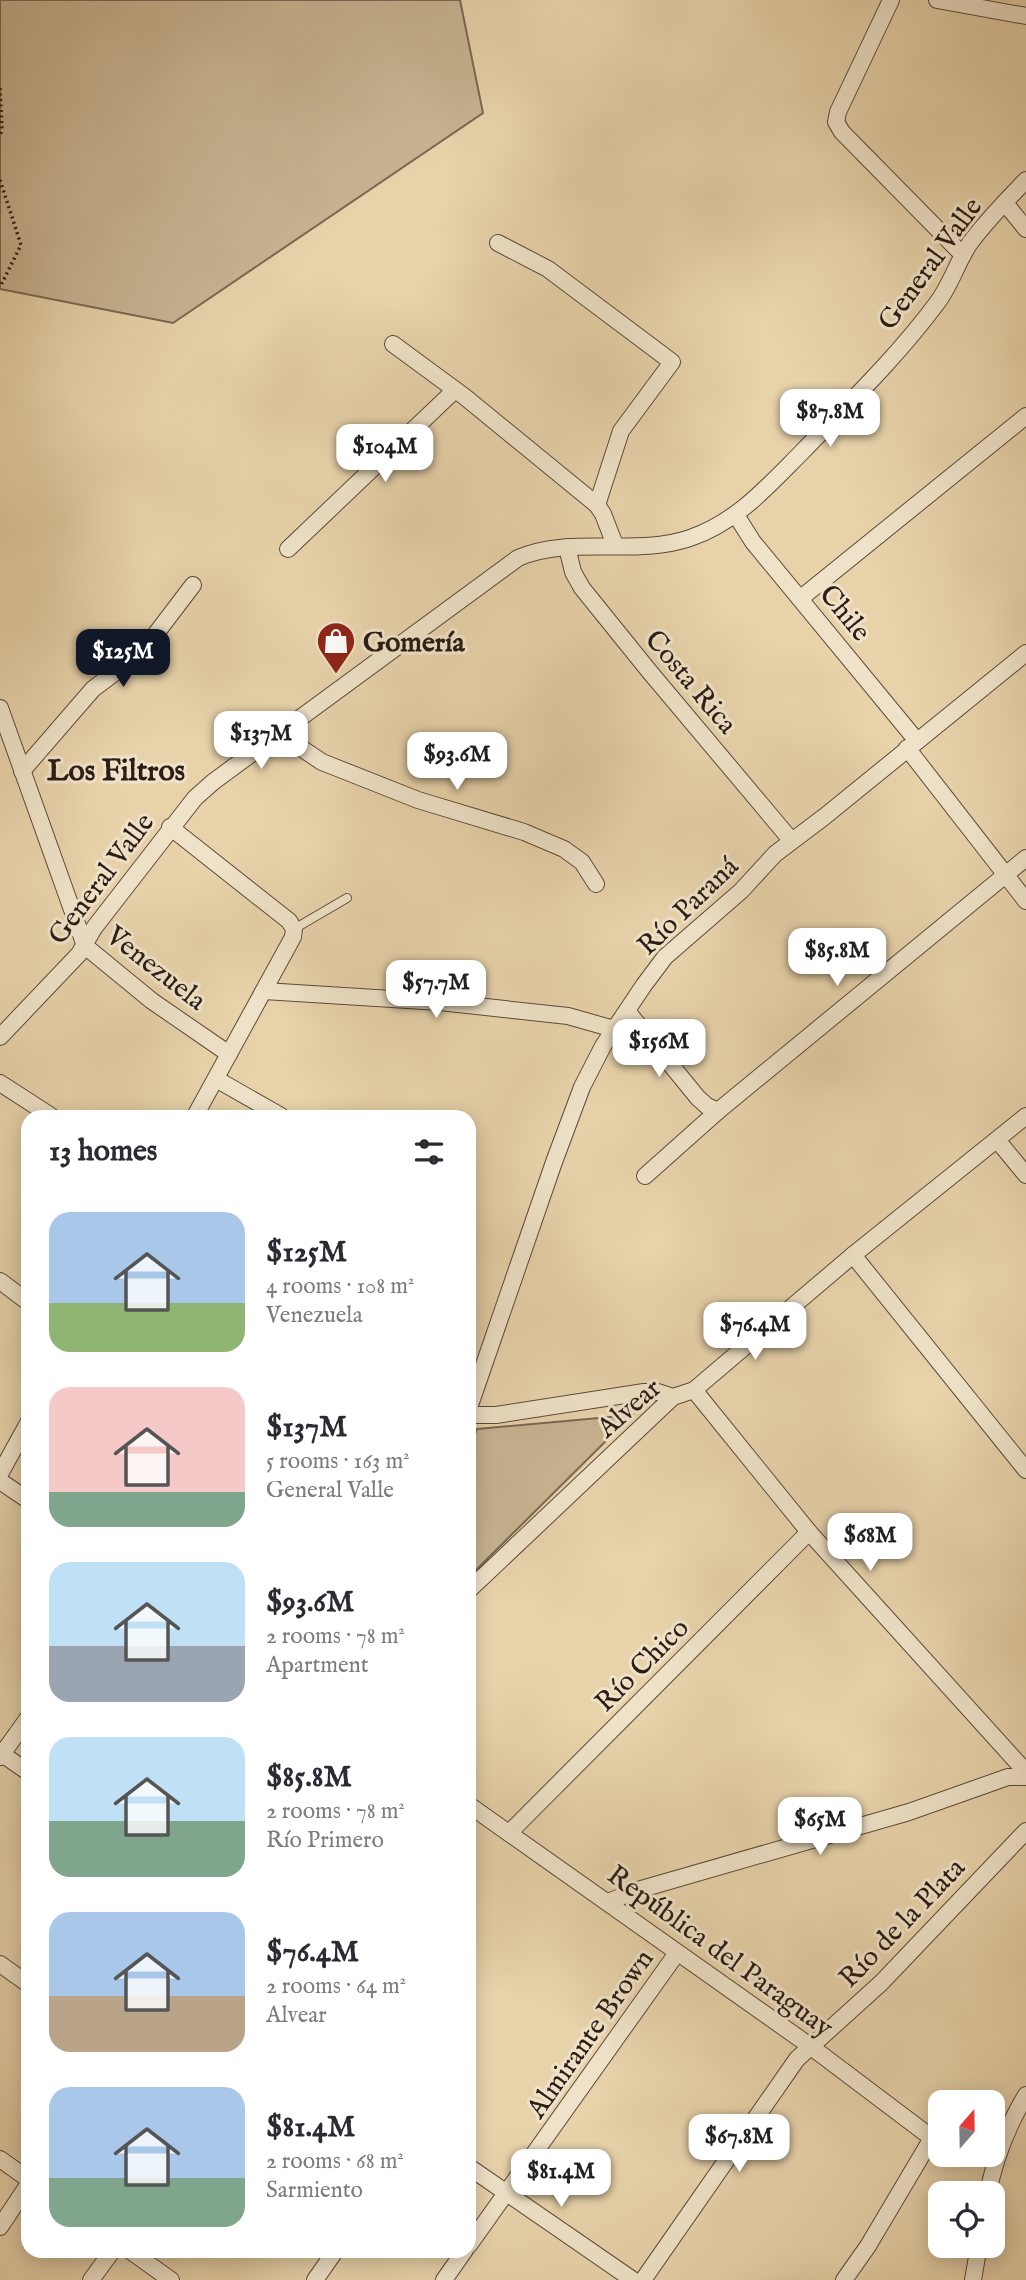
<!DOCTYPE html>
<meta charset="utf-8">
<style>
:root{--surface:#fff;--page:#f7f7f7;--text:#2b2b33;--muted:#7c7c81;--accent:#111827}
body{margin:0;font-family:"IM FELL English",serif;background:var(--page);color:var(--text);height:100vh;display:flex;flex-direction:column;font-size:26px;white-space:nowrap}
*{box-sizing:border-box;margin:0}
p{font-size:23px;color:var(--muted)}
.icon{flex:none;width:38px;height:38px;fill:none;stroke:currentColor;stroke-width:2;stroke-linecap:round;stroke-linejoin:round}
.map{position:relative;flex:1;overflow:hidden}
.sheet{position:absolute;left:21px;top:1110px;width:455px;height:1148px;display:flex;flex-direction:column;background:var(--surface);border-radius:21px;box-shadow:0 4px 18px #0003}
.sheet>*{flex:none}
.needle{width:46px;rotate:20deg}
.controls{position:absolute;left:928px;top:2090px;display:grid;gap:14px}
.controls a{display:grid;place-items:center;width:77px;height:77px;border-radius:14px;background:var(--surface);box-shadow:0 4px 18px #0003;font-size:35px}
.price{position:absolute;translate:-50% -60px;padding:0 16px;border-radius:14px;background:#fff;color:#222;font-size:23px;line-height:46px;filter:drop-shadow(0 2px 4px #0008)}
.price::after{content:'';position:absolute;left:50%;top:42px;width:21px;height:16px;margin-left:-10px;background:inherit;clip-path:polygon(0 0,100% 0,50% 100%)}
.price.current{background:var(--accent);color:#fff}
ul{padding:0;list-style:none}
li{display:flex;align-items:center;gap:21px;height:175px;padding:0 28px}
li span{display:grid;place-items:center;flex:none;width:196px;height:140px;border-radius:21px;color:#555}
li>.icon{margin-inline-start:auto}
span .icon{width:84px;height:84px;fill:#fffc;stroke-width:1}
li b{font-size:30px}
h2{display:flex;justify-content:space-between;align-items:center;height:84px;padding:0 28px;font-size:30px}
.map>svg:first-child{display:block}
.green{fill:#c7b391;stroke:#7a6853;stroke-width:2}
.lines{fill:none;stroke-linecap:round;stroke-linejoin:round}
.lane-casing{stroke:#5b4a3a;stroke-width:10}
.street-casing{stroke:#5b4a3a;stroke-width:18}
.path{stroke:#2c1c15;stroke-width:3.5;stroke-dasharray:2 3.5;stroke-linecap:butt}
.lane{stroke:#efe2c8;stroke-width:8}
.street{stroke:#efe2c8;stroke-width:16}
.labels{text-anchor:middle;stroke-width:6;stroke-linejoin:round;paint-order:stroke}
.street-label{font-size:28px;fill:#2c1c15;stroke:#efe2c8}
.poi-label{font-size:28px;font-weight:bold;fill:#2c1c15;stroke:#efe2c8;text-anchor:start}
.neighbourhood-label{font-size:30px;font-weight:bold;fill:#2c1c15;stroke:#efe2c8}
</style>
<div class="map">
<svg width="1026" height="2280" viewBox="0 0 1026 2280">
<rect width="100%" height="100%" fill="#e7d2aa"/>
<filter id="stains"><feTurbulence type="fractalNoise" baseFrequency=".00286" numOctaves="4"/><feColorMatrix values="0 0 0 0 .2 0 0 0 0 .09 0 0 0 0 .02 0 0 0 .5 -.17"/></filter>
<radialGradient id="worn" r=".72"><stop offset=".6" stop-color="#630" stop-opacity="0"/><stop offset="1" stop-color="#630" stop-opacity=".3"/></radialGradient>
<!-- green -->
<g class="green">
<path d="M0 0H460L483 113 173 323 0 289Z"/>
<path d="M632 1415 469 1577V1450L477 1429Z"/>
</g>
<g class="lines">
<!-- lane casing -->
<g class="lane-casing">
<path id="lane" d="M294 929 347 898"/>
</g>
<!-- street casing -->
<g class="street-casing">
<g id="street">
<path d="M891 0 838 112 836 122 842 132 963 255"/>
<path d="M937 0 1026 16"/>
<path d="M1005 203 1026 229"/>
<path d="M498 243 548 269 672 362 621 431 597 505"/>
<path d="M393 344 465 397 597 505 603 514 615 545"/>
<path d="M736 515 753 542 917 741"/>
<path d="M567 547 573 572 582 588 649 671 791 840"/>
<path d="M288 549 455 390"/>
<path d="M801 598 1026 416"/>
<path d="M0 708 85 946 152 1001 229 1054"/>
<path d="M283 732 304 750 322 762 418 800 524 832 564 849 582 862 596 884"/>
<path d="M907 748 1026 901"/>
<path d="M22 771 93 689 142 652 193 585"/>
<path d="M170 827 289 921 294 929 293 937 195 1116"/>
<path d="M264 991 440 1002 568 1016 614 1029"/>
<path d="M627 1011 698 1098 707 1106 718 1111"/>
<path d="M0 1037 79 954 94 928 195 798 213 782 518 558C572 535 635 557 690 538 737 522 768 486 802 452 848 404 897 357 937 303 951 285 957 262 970 243 986 221 1007 200 1026 180"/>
<path d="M216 1079 281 1116"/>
<path d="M0 1083 51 1116"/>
<path d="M998 1141 1026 1175"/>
<path d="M645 1176 718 1111 1026 858"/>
<path d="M853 1255 1026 1470"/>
<path d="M0 1281 28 1302"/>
<path d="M694 1390 809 1532 1026 1772"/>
<path d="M469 1408 554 1162 582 1087 603 1046 644 985 665 957 741 891 775 854 824 817 1026 653"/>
<path d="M469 1415H496L644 1392H658L673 1397"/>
<path d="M0 1474 28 1423"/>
<path d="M0 1481 28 1500"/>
<path d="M469 1590 673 1397 694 1390 853 1255 1026 1116"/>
<path d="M2 1754 28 1772"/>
<path d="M0 1757 28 1718"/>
<path d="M469 1805 810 2046 932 2138 940 2141"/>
<path d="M510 1832 809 1532"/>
<path d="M608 1902 638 1890 909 1812 1008 1777H1026"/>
<path d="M0 1964 28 1984"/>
<path d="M0 2159 28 2179"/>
<path d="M469 2167 633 2280"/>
<path d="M988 2193C995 2157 1007 2127 1026 2095"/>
<path d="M0 2227 28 2185"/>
<path d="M469 2245 677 1953"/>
<path d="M129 2250 171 2280"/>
<path d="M91 2280 113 2250"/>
<path d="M315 2280 336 2250"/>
<path d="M444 2280 465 2250"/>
<path d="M643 2280 797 2059 881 1983 1026 1831"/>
<path d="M844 2280 868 2246 932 2138"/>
<path d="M973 2280 979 2245"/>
</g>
</g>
<!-- path -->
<g class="path">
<path d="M0 88 2 130 0 136"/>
<path d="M0 180 21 245 0 287"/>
</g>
<!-- lane -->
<use href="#lane" class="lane"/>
<!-- street -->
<use href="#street" class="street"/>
</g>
<!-- icons -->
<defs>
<g id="shop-pin" transform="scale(2.0125)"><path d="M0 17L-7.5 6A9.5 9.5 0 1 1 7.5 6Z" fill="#8f2418" stroke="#efe2c8"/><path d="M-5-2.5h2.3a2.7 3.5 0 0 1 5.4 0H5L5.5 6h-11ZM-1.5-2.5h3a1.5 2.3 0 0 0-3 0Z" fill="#fff"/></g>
</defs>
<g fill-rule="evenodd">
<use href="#shop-pin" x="336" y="641"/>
</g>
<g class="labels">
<!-- street labels -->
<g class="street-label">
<text transform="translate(929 263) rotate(-54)" y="10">General Valle</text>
<text transform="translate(846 612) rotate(51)" y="10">Chile</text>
<text transform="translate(692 681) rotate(50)" y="10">Costa Rica</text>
<text transform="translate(100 878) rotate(-53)" y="10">General Valle</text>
<text transform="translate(687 905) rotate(-44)" y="10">Río Paraná</text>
<text transform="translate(157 967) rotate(38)" y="10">Venezuela</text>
<text transform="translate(628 1407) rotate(-41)" y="10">Alvear</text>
<text transform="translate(641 1664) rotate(-45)" y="10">Río Chico</text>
<text transform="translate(901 1922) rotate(-46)" y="10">Río de la Plata</text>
<text transform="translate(721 1950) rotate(36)" y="10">República del Paraguay</text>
<text transform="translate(589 2033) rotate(-55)" y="10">Almirante Brown</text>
</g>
<!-- poi labels -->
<g class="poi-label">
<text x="363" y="651">Gomería</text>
</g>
<!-- neighbourhood labels -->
<g class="neighbourhood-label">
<text x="116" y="780">Los Filtros</text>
</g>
</g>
<rect width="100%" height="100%" filter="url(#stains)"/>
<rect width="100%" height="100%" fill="url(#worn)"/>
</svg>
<div class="controls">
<a><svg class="needle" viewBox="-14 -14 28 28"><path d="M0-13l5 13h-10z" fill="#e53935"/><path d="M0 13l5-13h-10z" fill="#7c7c81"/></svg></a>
<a><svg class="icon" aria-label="locate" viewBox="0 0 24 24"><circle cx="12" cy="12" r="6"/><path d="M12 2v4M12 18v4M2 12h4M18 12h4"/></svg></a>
</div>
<b class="price" style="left:830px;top:449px">$87.8M</b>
<b class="price" style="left:385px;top:484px">$104M</b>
<b class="price current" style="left:123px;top:689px">$125M</b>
<b class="price" style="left:261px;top:771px">$137M</b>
<b class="price" style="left:457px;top:792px">$93.6M</b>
<b class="price" style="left:837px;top:988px">$85.8M</b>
<b class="price" style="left:436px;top:1020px">$57.7M</b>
<b class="price" style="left:659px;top:1079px">$156M</b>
<b class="price" style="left:755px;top:1362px">$76.4M</b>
<b class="price" style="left:870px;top:1573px">$68M</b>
<b class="price" style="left:820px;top:1857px">$65M</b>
<b class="price" style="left:739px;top:2174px">$67.8M</b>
<b class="price" style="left:561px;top:2209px">$81.4M</b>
<section class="sheet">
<h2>13 homes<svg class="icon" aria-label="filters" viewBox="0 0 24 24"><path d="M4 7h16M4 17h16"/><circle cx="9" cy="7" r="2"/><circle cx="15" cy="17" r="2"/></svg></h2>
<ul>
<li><span style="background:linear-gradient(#a9c7e8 65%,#8fb573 0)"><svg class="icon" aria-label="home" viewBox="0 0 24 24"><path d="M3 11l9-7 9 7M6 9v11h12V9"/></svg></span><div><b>$125M</b><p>4 rooms · 108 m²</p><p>Venezuela</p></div></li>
<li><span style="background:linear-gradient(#f6c9c9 75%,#7fa58c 0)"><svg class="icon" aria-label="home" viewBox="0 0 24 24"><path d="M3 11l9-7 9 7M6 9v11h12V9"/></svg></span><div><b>$137M</b><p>5 rooms · 163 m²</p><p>General Valle</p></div></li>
<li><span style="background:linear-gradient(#bfe0f5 60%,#9aa5b1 0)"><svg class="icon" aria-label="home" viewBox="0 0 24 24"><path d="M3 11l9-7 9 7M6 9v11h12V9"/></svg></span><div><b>$93.6M</b><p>2 rooms · 78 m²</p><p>Apartment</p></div></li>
<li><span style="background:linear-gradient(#bfe0f5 60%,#7fa58c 0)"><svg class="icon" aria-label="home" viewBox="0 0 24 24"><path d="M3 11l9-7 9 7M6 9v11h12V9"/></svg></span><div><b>$85.8M</b><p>2 rooms · 78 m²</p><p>Río Primero</p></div></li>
<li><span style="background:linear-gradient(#a9c7e8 60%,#b9a48a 0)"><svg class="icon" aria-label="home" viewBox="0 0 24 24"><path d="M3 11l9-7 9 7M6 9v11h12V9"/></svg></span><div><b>$76.4M</b><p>2 rooms · 64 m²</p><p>Alvear</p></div></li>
<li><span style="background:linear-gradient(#a9c7e8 65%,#7fa58c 0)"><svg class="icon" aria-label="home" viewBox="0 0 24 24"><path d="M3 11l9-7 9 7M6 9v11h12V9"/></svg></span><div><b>$81.4M</b><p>2 rooms · 68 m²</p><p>Sarmiento</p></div></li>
</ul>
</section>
</div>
